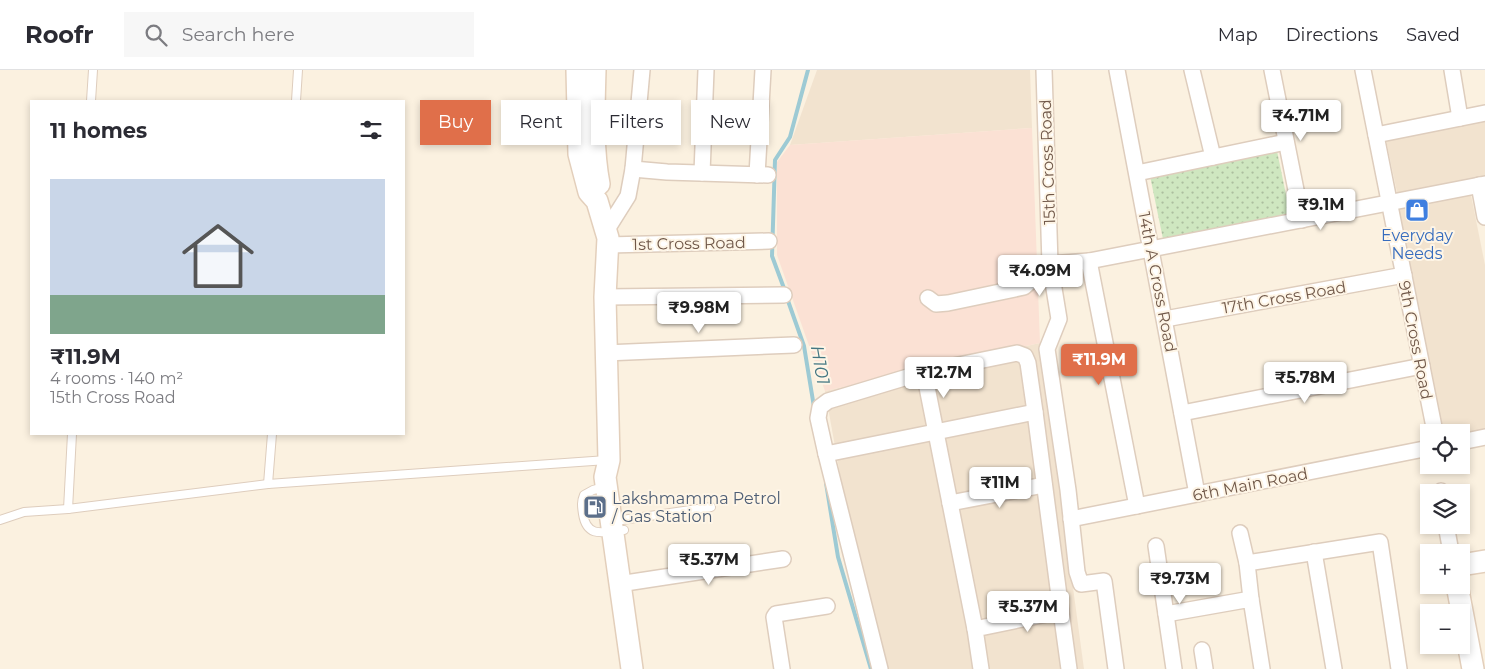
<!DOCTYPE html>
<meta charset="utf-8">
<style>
:root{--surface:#fff;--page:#f7f7f7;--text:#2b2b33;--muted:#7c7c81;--line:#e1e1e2;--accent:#e06f4a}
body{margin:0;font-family:Montserrat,sans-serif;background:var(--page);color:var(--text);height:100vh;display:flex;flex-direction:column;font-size:19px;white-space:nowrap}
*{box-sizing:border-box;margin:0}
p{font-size:16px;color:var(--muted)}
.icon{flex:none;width:28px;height:28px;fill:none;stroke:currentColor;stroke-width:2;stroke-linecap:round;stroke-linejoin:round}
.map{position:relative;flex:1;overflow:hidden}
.drawer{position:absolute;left:30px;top:30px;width:375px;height:335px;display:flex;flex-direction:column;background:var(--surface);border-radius:0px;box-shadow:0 2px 8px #0003}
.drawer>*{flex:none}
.banner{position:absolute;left:420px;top:30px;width:475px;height:45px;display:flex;gap:10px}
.controls{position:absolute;left:1420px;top:354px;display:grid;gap:10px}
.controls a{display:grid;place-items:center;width:50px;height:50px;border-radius:0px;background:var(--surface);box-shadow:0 2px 8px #0003;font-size:25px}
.price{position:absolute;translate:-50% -42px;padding:0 11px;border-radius:5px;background:#fff;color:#222;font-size:16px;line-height:32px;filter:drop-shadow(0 1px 2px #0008)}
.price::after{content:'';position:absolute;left:50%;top:30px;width:15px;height:11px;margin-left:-8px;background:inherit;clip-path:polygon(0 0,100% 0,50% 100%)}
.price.active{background:var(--accent);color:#fff}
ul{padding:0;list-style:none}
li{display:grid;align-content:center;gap:10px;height:265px;padding:0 20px}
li+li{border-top:1px solid var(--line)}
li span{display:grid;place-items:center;height:155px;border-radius:0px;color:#555}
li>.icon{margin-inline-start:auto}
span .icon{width:90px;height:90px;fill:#fffc;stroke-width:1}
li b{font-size:21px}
h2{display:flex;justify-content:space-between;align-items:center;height:60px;padding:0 20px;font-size:21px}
.chip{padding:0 18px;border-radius:0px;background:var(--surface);box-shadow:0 2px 8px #0003;font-size:18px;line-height:45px}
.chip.active{background:var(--accent);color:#fff}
header{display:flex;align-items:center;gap:30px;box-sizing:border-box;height:70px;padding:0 25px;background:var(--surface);border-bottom:1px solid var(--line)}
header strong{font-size:24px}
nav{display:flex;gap:28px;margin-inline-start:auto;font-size:18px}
.search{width:350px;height:45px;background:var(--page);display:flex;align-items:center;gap:12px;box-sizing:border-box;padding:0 18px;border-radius:0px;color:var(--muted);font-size:19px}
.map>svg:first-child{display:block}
.residential{fill:#f2e3cf}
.commercial{fill:#fbe1d4}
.grass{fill:url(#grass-dots)}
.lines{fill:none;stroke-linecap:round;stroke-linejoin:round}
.stream{stroke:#9dcad4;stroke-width:4}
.lane-casing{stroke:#decdbd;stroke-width:10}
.street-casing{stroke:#decdbd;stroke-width:18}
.secondary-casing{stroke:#e3cfbb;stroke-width:24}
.lane{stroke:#fff;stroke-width:8}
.street{stroke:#fff;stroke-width:15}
.secondary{stroke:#fff;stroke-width:21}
.labels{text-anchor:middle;stroke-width:4;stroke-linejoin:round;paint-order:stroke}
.street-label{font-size:16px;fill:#705849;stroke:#fef5e6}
.shop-label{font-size:16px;fill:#366cbe;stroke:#fef5e6}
.service-label{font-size:16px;fill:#4e5e75;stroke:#fef5e6;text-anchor:start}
.water-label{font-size:18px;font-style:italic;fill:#447783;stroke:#fef5e6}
</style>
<header>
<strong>Roofr</strong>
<div class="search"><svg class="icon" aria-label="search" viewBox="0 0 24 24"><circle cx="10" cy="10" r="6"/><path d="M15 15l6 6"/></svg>Search here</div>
<nav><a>Map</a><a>Directions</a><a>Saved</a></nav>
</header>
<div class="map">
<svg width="1485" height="599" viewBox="0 0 1485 599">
<defs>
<pattern id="grass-dots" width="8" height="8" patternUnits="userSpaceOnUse" patternTransform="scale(1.25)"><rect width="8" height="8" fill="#cfe7c0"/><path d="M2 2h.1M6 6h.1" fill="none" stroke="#acbe9e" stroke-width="1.8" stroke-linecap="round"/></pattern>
</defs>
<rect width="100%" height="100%" fill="#fbf1e0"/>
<!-- residential -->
<g class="residential">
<path d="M817 0H1030L1032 58 790 75Z"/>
<path d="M1485 45V109L1398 127 1385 65Z"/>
<path d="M1470 120 1485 195V360L1461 365V362H1437L1392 136Z"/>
<path d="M1040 273 1084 599H885L856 493 825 321Z"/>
</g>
<!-- commercial -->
<path class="commercial" d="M1032 58 1040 273 825 321 777 185V92L790 75Z"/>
<!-- grass -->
<path class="grass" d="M1277 81 1290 144 1163 169 1150 106Z"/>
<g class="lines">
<!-- stream -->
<g class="stream">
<path d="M785 221 772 186 775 90 790 67 808 0"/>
<path d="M787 228 804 276 814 337"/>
<path d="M826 413 838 487 871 599"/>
</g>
<!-- lane casing -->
<g class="lane-casing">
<g id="lane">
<path d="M91 31 93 0"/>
<path d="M296 31 298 0"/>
<path d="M72 364 68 439 268 414 607 390"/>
<path d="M268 414 272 364"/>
<path d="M605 417 593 420 584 425C581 432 582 437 583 444 587 469 604 462 624 460"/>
<path d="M0 450 24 442 68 439"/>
<path d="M622 450 711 437"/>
</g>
</g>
<!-- street casing -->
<g class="street-casing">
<g id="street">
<path d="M1044 0 1050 194 1059 249 1047 279 1068 420 1077 502 1081 514 1104 511 1116 599"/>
<path d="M1117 0 1197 424"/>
<path d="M1192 0 1213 87"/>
<path d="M1272 0 1302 150"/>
<path d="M1363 0 1435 362"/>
<path d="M1452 0 1460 48"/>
<path d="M1376 65 1485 43"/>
<path d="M633 99 667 102 768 105"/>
<path d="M702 103 706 0"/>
<path d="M1137 103 1286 72"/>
<path d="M757 105 763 0"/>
<path d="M1479 115 1485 147"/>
<path d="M606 161 628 126 633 99 642 0"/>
<path d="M608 175 769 171"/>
<path d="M1089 191 1137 436"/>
<path d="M605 227 784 225"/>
<path d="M928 228 936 234 948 233 1024 217 1050 194 1089 191 1485 114"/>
<path d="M1165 249 1404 205"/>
<path d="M605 283 794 275"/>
<path d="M924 302 975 559"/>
<path d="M1182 343 1422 296"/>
<path d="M1461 372 1485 367"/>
<path d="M826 384 818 348 820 337 828 331 924 302 1017 283 1025 286 1028 293 1035 342"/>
<path d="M1441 421V422"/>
<path d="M950 433 1044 415"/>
<path d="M1071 449 1429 378"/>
<path d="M1446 455 1451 482"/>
<path d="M1240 463 1247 493"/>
<path d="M1156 476 1174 599"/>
<path d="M1314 482 1334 599"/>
<path d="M619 514 783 489"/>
<path d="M1251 529 1247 493 1380 472 1399 599"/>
<path d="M1166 544 1251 529 1262 599"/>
<path d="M1202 580 1205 599"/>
<path d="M782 599 774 547 776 544 827 536"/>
<path d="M880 599 826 384 1035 342 1061 541"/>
<path d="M981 599 975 559 1061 541 1069 599"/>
</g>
</g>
<!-- secondary casing -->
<g class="secondary-casing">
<g id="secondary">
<path d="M577 0 579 84 589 122 597 131 608 168 605 227 609 390 605 407 632 599"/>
<path d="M595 0C594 38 592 77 599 114"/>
<path d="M1461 495 1485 491"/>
<path d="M1457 515 1473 599"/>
</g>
</g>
<!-- lane -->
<use href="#lane" class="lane"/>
<!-- street -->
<use href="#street" class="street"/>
<!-- secondary -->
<use href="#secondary" class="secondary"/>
</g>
<!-- icons -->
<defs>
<g id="shop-square" transform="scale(1.25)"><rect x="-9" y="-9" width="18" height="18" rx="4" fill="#3f7fe0" stroke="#fef5e6"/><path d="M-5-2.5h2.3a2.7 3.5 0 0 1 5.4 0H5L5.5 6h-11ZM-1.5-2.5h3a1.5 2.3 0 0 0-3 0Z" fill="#fff"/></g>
<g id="fuel-square" transform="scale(1.25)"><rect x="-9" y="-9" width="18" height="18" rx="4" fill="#5c6f8a" stroke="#fef5e6"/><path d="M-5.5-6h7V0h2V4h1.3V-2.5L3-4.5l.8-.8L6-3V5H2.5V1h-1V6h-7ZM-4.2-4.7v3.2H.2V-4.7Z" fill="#fff"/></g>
</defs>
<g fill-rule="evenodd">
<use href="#shop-square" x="1417" y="140"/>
<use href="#fuel-square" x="595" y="437"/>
</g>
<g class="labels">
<!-- street labels -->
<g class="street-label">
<text transform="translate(1047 92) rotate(-92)" y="6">15th Cross Road</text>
<text transform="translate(689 173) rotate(-1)" y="6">1st Cross Road</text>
<text transform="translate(1158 212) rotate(79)" y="6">14th A Cross Road</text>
<text transform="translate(1284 227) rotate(-10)" y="6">17th Cross Road</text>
<text transform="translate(1416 270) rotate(79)" y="6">9th Cross Road</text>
<text transform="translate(1250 414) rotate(-11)" y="6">6th Main Road</text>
</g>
<!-- shop labels -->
<g class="shop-label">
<text x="1417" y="171">Everyday<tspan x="1417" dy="18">Needs</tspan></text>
</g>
<!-- service labels -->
<g class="service-label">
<text x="612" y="434">Lakshmamma Petrol<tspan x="612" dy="18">/ Gas Station</tspan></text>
</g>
<!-- water labels -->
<g class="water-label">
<text transform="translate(820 295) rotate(80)" y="6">H101</text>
</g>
</g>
</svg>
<div class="controls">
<a><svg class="icon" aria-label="locate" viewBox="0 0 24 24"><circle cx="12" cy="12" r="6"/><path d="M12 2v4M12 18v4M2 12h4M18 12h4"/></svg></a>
<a><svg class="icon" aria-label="layers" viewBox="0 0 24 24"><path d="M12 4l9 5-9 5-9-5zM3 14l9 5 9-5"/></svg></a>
<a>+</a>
<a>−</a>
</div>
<b class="price" style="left:1301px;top:72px">₹4.71M</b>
<b class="price" style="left:1321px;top:161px">₹9.1M</b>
<b class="price" style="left:1040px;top:227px">₹4.09M</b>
<b class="price" style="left:699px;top:264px">₹9.98M</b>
<b class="price active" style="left:1099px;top:316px">₹11.9M</b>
<b class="price" style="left:944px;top:329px">₹12.7M</b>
<b class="price" style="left:1305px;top:334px">₹5.78M</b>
<b class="price" style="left:1000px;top:439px">₹11M</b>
<b class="price" style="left:709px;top:516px">₹5.37M</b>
<b class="price" style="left:1180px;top:535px">₹9.73M</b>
<b class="price" style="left:1028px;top:563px">₹5.37M</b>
<div class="banner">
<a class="chip active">Buy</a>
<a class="chip">Rent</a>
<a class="chip">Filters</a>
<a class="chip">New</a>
</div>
<section class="drawer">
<h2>11 homes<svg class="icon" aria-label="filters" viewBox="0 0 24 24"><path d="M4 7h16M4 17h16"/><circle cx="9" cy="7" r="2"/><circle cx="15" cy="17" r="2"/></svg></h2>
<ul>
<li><span style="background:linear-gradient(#c9d6e8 75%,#7fa58c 0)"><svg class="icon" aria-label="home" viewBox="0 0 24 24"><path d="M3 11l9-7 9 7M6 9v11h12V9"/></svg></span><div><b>₹11.9M</b><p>4 rooms · 140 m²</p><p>15th Cross Road</p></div></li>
</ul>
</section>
</div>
